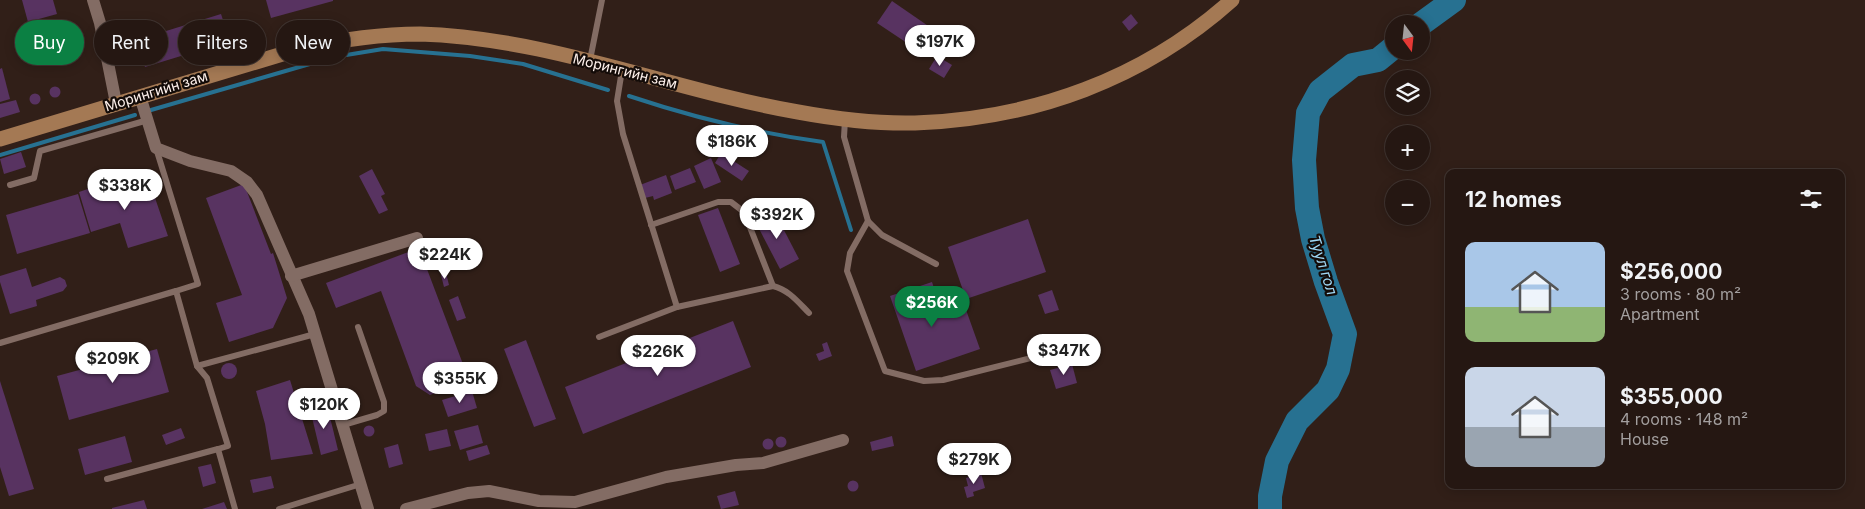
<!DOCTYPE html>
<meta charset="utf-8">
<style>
:root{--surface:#251712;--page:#312420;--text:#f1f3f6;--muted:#a39f9f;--line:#423632;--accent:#0b8043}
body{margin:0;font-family:Inter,sans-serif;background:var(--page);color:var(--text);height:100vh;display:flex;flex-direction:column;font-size:19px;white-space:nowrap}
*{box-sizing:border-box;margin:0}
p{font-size:16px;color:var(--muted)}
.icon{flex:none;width:28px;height:28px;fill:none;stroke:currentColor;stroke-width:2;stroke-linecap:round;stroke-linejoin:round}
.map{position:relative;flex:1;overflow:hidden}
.side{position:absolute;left:1445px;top:169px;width:400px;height:320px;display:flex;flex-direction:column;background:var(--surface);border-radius:10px;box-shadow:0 2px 12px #0003,0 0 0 1px var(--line)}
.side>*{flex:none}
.top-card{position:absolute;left:15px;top:20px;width:475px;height:45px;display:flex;gap:10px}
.needle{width:32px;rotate:165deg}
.buttons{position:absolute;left:1385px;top:15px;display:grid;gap:10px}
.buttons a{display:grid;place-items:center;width:45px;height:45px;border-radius:50%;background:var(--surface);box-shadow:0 2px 12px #0003,0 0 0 1px var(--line);font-size:25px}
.price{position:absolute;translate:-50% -42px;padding:0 11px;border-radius:18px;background:#fff;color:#222;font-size:16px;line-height:32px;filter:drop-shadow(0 1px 2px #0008)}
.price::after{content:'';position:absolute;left:50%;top:30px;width:15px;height:11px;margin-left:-8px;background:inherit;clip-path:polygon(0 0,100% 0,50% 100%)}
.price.on{background:var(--accent);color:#fff}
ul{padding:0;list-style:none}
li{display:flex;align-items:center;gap:15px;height:125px;padding:0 20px}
li span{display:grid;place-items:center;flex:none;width:140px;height:100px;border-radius:10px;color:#555}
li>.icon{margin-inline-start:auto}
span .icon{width:60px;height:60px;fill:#fffc;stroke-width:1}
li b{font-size:21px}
h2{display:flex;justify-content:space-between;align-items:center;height:60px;padding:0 20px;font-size:21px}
.pill{padding:0 18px;border-radius:22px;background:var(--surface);box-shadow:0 2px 12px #0003,0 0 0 1px var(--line);font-size:18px;line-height:45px}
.pill.on{background:var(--accent);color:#fff}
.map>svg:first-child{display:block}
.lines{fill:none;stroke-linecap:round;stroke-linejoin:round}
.stream{stroke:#277191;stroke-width:4}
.river{stroke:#277191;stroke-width:24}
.building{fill:#583361}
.lane{stroke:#836c64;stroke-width:6}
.street{stroke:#836c64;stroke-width:12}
.secondary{stroke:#a47954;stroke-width:15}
.labels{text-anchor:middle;stroke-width:4.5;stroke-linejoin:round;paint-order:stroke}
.street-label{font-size:14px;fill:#fcefea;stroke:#130b08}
.water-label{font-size:15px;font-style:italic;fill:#a0d8f5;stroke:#130b08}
</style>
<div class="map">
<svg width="1865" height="509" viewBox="0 0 1865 509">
<rect width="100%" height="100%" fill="#311f18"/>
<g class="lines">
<!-- stream -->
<g class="stream">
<path d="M629 96C692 117 757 133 823 142L851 230"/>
<path d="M151 110 334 57 383 49 470 56 523 64 608 90"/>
<path d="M0 155 135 115"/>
</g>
<!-- river -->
<g class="river">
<path d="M1421 24 1454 0"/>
<path d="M1270 509V496L1277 461 1297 421 1328 390 1338 369 1345 334 1326 282 1313 239 1307 208 1304 160 1308 113 1320 91 1353 65 1378 60 1394 47"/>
</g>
</g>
<!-- building -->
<g class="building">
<path d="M22 0H53L57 14 28 22Z"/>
<path d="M266 0H333V1L271 18Z"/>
<path d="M892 1 937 32 922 53 877 23Z"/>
<path d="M221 14 230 41 145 67 137 40Z"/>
<path d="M1131 14 1138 23 1129 31 1122 22Z"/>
<path d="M937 56 952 65 944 78 929 69Z"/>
<path d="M2 68 10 99 0 102V69Z"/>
<circle cx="55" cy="92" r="5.5"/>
<circle cx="35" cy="99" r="5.5"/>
<path d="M16 100 20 112 0 118V104Z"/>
<path d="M21 152 26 167 4 174 0 159Z"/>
<path d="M721 153 749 171 742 181 715 163Z"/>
<path d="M711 158 721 182 704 189 694 166Z"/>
<path d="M690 168 696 182 675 190 670 176Z"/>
<path d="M372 169 385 194 381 196 388 210 379 214 359 176Z"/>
<path d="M666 175 672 193 654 200 653 196 645 198 640 185Z"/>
<path d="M123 177 153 192 168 236 128 248 120 223 91 232 79 192Z"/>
<path d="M244 184 271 254 273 253 287 298 273 328 229 342 216 303 242 295 206 198Z"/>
<path d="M78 194 90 233 17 254 6 215Z"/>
<path d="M718 208 740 264 720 272 698 215Z"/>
<path d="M774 211 799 259 780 269 755 221Z"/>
<path d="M1028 219 1046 272 966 299 948 247Z"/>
<path d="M419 248 469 380 430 395 416 386 381 291 336 308 326 283Z"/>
<path d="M26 268 32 287 60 277 65 280 67 286 63 291 36 300 37 306 10 314 0 282V276Z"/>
<path d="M446 273 449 285 444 287 441 275Z"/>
<path d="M932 282 943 315 965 307 980 349 916 371 890 296Z"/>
<path d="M1052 290 1059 310 1045 314 1038 295Z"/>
<path d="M458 296 466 318 457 321 449 300Z"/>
<path d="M733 321 751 367 583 434 565 387Z"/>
<path d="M526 340 556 419 534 427 504 349Z"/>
<path d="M827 342 832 356 819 361 816 354 824 351 822 344Z"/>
<path d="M157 349 169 392 69 420 57 376Z"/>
<circle cx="229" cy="371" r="8"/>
<path d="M1072 364 1077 383 1056 389 1050 370Z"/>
<path d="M290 380 313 454 271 460 265 424 256 391Z"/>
<path d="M0 381 34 489 9 496 0 467Z"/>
<path d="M472 391 477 408 448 417 442 400Z"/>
<path d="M327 405 338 450 321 455 310 409Z"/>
<path d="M478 425 483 443 460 450 454 431Z"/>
<circle cx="369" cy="431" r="5.5"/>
<path d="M181 428 185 438 166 445 162 435Z"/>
<path d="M447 429 451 446 429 451 425 434Z"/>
<path d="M125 436 132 462 85 475 78 449Z"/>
<path d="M892 436 894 446 872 451 870 442Z"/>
<circle cx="781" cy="442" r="5.5"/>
<circle cx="768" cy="444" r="5.5"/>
<path d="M398 444 403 464 389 468 384 448Z"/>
<path d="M487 445 490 454 469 461 466 451Z"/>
<path d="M211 464 216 483 203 487 198 467Z"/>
<path d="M981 473 985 488 973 492 974 496 967 498 964 487 968 486 966 478Z"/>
<path d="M271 476 274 488 253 493 250 480Z"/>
<circle cx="853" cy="486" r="5.5"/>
<path d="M735 491 739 505 721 509 717 496Z"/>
<path d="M144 500 147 509H112V508Z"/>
<path d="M224 502 227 509H202Z"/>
</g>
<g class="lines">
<!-- lane -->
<g class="lane">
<path d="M590 60 602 0"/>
<path d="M622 70 617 101 623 134 677 307 773 286C789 290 798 302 809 313"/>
<path d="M845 120 844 137 868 221 882 235 936 264"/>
<path d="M156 148 198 284 176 291"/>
<path d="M10 185 34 178 40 151 148 120"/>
<path d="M868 221 850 253 847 271 885 371 924 381 943 380 1079 346"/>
<path d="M651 225 718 202H731L744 212 773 286"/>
<path d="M599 337 677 307"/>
<path d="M0 343 176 291 197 366 207 378 228 446 218 449 235 509"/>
<path d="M197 366 315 334"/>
<path d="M343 425 377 415 384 411V402L358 327"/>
<path d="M107 479 218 449"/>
<path d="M279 509 361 484"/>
</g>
<!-- street -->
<g class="street">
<path d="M93 0 100 23 116 103"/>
<path d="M140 96 156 148 190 161 231 171 247 182 257 195 309 314 368 509"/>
<path d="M291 276 417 238"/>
<path d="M406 509 468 493 489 491 539 501 575 502 666 477 736 465 763 463 843 440"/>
</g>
<!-- secondary -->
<path class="secondary" d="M0 139 299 49C339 40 379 34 420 34 550 38 671 90 798 112 836 119 876 124 915 123 1033 119 1144 79 1232 0"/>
</g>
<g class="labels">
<!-- street labels -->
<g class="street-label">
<text transform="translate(625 71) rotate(14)" y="5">Морингийн зам</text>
<text transform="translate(156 91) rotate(-17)" y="5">Морингийн зам</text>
</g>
<!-- water labels -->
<g class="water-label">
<text transform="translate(1323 265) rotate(72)" y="5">Туул гол</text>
</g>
</g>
</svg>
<div class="buttons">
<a><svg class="needle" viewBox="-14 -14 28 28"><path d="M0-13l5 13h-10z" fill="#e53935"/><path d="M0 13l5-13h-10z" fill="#a39f9f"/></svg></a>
<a><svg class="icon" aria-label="layers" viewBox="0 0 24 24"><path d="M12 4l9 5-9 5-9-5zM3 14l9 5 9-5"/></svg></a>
<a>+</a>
<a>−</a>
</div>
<b class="price" style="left:940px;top:67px">$197K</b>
<b class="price" style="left:732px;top:167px">$186K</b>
<b class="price" style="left:125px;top:211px">$338K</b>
<b class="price" style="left:777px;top:240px">$392K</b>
<b class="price" style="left:445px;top:280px">$224K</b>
<b class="price on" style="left:932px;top:328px">$256K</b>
<b class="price" style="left:1064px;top:376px">$347K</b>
<b class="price" style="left:658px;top:377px">$226K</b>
<b class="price" style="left:113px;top:384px">$209K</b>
<b class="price" style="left:460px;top:404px">$355K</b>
<b class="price" style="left:324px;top:430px">$120K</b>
<b class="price" style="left:974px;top:485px">$279K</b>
<div class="top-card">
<a class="pill on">Buy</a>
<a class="pill">Rent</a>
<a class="pill">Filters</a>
<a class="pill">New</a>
</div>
<section class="side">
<h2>12 homes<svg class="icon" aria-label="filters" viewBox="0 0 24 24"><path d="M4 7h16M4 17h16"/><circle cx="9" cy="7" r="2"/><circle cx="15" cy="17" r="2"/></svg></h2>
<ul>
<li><span style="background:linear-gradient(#a9c7e8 65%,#8fb573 0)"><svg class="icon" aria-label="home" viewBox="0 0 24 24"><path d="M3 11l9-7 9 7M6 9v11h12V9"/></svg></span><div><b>$256,000</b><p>3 rooms · 80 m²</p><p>Apartment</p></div></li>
<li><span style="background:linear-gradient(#c9d6e8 60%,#9aa5b1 0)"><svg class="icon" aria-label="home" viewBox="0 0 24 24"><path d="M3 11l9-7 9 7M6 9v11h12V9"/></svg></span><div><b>$355,000</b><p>4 rooms · 148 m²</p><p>House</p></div></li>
</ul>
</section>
</div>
